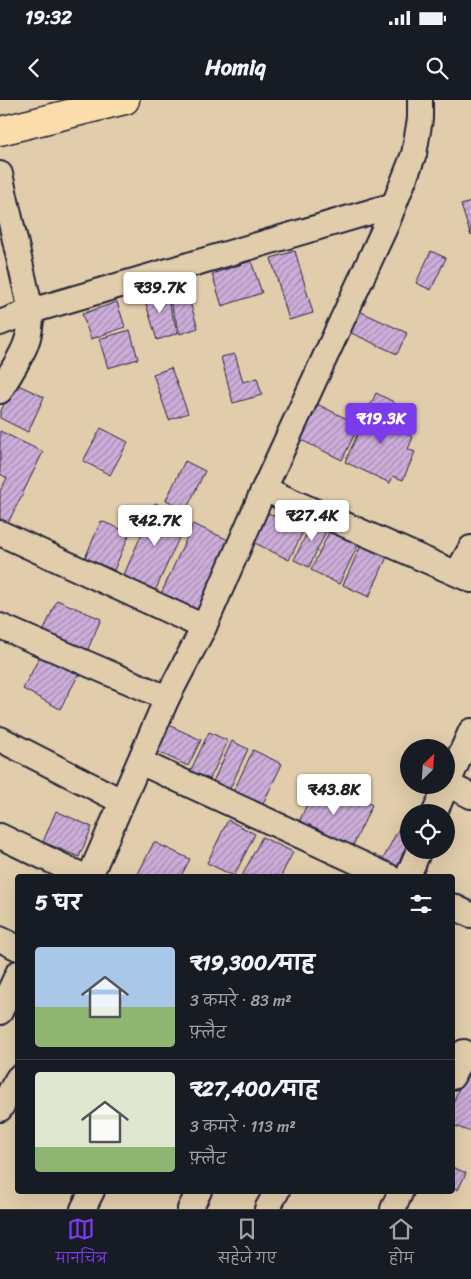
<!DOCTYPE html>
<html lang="hi">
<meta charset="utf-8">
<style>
:root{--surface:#171b24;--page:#242831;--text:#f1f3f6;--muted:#9ea1a6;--line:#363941;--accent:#7c3aed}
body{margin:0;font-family:Sriracha,"Playpen Sans Deva",sans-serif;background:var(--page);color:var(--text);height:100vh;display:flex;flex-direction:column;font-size:19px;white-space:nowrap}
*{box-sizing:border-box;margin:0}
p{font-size:16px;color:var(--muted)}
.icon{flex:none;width:28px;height:28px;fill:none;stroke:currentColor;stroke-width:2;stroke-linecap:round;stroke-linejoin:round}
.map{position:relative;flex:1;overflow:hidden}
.sheet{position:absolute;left:15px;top:774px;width:440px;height:320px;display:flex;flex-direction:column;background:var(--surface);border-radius:5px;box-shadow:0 5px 20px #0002}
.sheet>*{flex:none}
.needle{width:32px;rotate:25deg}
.controls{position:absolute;left:400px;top:639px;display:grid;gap:10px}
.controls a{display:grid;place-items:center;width:55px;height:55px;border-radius:50%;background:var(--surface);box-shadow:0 5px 20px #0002;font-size:25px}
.price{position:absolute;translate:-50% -42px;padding:0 11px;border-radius:5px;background:#fff;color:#222;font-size:16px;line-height:32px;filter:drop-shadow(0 1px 2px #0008)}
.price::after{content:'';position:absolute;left:50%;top:30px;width:15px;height:11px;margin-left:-8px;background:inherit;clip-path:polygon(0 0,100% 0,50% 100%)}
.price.current{background:var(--accent);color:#fff}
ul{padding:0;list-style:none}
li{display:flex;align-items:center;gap:15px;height:125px;padding:0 20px}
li+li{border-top:1px solid var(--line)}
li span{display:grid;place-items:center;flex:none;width:140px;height:100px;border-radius:5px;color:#555}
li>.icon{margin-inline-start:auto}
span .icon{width:60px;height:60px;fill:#fffc;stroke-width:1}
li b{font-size:21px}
h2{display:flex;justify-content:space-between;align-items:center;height:60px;padding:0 20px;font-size:21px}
.status{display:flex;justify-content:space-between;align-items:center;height:35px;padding:0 25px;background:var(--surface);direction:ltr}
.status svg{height:14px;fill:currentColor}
header{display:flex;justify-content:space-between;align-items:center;height:65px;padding:0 20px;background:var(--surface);font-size:22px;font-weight:800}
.tab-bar{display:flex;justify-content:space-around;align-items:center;height:70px;border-top:1px solid var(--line);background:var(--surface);font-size:14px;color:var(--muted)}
.tab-bar a{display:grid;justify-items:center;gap:2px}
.tab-bar .current{color:var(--accent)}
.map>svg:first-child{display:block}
.building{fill:url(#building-hatch);stroke:#22223b}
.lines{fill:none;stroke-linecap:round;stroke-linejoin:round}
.minor-casing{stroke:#22223b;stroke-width:28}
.major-casing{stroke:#22223b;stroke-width:31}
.minor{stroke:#e1cdab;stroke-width:24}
.major{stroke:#faddab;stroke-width:28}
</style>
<div class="status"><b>19:32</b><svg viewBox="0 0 49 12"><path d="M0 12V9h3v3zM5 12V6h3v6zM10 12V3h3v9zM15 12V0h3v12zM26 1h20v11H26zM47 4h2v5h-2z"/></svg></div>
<header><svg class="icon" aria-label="back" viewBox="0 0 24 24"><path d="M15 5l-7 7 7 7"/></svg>Homiq<svg class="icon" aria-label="search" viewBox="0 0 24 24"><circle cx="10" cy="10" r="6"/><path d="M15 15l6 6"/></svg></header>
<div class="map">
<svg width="471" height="1109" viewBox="0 0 471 1109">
<defs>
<pattern id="building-hatch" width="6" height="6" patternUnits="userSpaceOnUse" patternTransform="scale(1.25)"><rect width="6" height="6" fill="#cdadd9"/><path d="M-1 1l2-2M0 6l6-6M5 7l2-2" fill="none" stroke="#a68cb1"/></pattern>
</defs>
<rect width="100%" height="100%" fill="#e1cdab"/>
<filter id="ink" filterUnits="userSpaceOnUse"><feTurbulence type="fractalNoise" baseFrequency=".02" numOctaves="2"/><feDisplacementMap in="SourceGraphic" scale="10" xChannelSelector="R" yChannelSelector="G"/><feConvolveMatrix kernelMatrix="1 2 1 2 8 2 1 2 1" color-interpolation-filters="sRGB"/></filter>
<g filter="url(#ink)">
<!-- building -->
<g class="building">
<path d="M471 102V136L461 105Z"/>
<path d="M295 151 313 213 289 220 271 158Z"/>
<path d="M431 151 446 158 431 190 416 183Z"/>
<path d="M251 161 262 193 222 206 212 174Z"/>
<path d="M184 183 198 228 180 234 166 188Z"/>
<path d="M164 188 178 233 157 240 143 194Z"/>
<path d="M117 202 125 227 91 239 82 214Z"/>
<path d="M357 210 407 233 397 254 347 231Z"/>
<path d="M130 230 138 259 108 268 99 239Z"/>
<path d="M235 254 243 282 257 278 262 295 233 303 221 257Z"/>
<path d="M171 268 188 313 169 320 153 274Z"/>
<path d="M14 283 44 297 28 332 0 318V313Z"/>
<path d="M376 293 394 302 384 323 413 337 408 349 415 352 403 380 393 376 390 383 345 362Z"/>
<path d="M315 303 359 325 342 360 297 338Z"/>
<path d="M101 328 128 342 110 375 83 361Z"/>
<path d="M0 331 43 352 7 425 0 421V391L7 378 0 374Z"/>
<path d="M185 361 205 371 186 410 166 400Z"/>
<path d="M155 403 188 418 155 491 123 477Z"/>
<path d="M262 410 304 430 289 460 247 439Z"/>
<path d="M315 416 330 423 309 467 294 460Z"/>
<path d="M101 421 130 433 114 470 85 458Z"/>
<path d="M193 424 233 442 202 512 161 494Z"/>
<path d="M331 428 360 441 339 484 311 470Z"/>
<path d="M365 436 391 448 369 497 343 485Z"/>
<path d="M57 500 101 519 84 558 40 539Z"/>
<path d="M42 552 80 572 60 609 23 589Z"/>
<path d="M160 621 201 640 188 666 148 647Z"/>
<path d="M209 632 228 641 207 685 188 676Z"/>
<path d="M232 641 248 649 227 695 210 688Z"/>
<path d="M253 650 282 664 259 712 230 699Z"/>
<path d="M319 679 372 705 350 752 297 726Z"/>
<path d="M56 711 92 727 79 757 43 742Z"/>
<path d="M228 720 255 734 234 776 207 763Z"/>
<path d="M402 722 409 725V750L397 776 379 767Z"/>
<path d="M262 737 293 752 281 776H242Z"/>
<path d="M154 742 190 759 181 776H137Z"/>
<path d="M469 964 471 965V1032L452 1025V1005Z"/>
<path d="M452 1067 466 1073 458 1090 452 1087Z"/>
</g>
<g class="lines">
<!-- minor casing -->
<g class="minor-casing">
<g id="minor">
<path d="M0 74 31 211C32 246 16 262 0 291"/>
<path d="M0 223 31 211 394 105"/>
<path d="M264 389 471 480"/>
<path d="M0 433 204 527"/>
<path d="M457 473 471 448"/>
<path d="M0 526 167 598"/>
<path d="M0 639 121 701"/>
<path d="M140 662 388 776"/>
<path d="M447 684 471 696"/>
<path d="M435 712 471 631"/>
<path d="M0 736 83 776"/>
<path d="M90 776 167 598 204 527 264 389 387 123 414 54 420 19V0"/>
<path d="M408 776 419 750"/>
<path d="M452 806 471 815"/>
<path d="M0 839 18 848"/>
<path d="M0 912 18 873"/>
<path d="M452 977 464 952"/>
<path d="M0 1009 18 978"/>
<path d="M83 1109 92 1091"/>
<path d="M190 1109 199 1091"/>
<path d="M267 1109 277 1091"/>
<path d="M393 1109 401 1091"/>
</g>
</g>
<!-- major casing -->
<g class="major-casing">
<path id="major" d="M0 31 125 0"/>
</g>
<!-- minor -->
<use href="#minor" class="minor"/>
<!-- major -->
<use href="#major" class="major"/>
</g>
</g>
</svg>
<div class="controls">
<a><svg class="needle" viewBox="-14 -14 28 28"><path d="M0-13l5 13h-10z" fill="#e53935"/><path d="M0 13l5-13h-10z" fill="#9ea1a6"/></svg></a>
<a><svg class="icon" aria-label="locate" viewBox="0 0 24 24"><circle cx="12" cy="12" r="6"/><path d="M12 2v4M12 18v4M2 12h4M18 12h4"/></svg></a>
</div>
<b class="price" style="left:160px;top:214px">₹39.7K</b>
<b class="price current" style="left:381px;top:345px">₹19.3K</b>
<b class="price" style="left:312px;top:442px">₹27.4K</b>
<b class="price" style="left:155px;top:447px">₹42.7K</b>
<b class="price" style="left:334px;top:716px">₹43.8K</b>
<section class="sheet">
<h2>5 घर<svg class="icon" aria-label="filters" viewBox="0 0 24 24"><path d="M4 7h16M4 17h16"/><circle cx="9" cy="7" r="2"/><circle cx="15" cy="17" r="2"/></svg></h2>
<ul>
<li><span style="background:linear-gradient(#a9c7e8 60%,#8fb573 0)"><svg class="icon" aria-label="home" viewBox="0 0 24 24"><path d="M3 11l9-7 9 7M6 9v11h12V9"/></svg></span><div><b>₹19,300/माह</b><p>3 कमरे · 83 m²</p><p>फ़्लैट</p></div></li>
<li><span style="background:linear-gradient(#dfe7d0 75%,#8fb573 0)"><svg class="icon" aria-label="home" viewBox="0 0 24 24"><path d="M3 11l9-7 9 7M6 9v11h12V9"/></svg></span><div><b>₹27,400/माह</b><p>3 कमरे · 113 m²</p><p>फ़्लैट</p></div></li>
</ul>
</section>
</div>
<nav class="tab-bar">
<a class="current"><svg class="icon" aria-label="map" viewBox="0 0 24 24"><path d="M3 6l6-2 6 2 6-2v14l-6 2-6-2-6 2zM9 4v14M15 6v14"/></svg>मानचित्र</a>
<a><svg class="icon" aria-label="saved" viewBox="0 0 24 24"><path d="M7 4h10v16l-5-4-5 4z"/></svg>सहेजे गए</a>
<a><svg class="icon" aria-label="home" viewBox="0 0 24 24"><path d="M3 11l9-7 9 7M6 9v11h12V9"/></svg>होम</a>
</nav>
